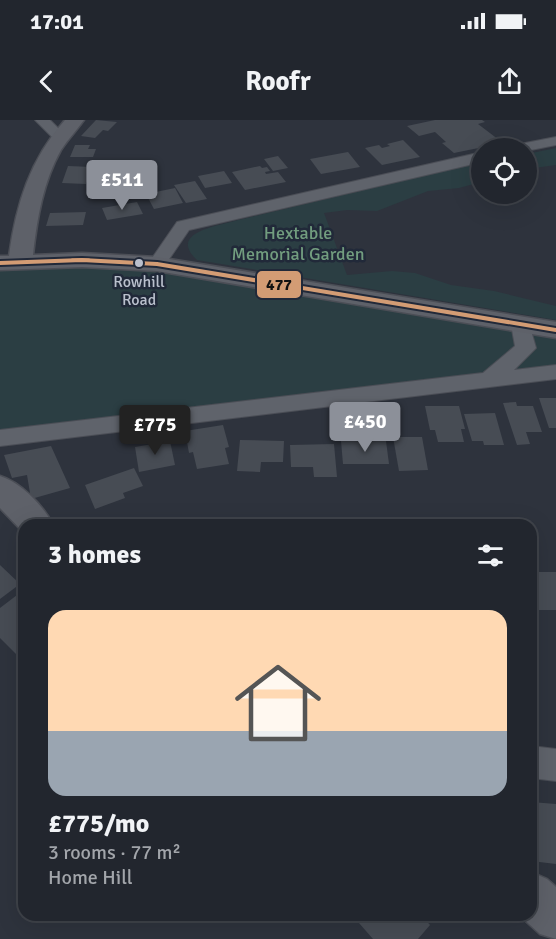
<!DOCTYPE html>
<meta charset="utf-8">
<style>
:root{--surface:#22262e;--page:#2e323a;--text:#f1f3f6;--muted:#a2a5aa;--line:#3f434a;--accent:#8c9099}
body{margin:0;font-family:Signika,sans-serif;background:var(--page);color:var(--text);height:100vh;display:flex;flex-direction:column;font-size:22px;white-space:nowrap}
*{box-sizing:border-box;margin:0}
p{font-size:20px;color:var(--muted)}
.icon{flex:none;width:33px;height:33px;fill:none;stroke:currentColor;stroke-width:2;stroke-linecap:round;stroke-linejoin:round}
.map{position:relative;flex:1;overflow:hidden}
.side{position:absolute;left:18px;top:399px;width:519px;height:402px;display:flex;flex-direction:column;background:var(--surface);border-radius:18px;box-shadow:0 6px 24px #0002,0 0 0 2px var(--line)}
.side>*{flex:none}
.buttons{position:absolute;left:471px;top:18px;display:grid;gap:12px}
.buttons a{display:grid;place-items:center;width:66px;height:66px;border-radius:50%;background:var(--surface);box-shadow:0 6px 24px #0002,0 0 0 2px var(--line);font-size:30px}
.price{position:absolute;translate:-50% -51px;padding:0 14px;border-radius:6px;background:var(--accent);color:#fff;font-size:20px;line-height:39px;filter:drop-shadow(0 2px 3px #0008)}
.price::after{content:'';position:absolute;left:50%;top:36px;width:18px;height:14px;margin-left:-9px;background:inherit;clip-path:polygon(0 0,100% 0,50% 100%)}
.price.active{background:#222;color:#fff}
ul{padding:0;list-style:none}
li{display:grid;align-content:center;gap:12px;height:318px;padding:0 30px}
li span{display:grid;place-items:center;height:186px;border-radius:18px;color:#555}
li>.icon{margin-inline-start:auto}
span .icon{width:108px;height:108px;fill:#fffc;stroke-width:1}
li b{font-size:26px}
h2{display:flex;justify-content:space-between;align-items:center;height:72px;padding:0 30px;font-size:26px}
.status{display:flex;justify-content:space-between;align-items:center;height:42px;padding:0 30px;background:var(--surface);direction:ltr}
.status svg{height:16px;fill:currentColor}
header{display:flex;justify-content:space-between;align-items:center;height:78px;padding:0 30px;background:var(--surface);font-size:27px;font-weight:700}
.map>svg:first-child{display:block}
.green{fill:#2b3e43}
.building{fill:#474c54}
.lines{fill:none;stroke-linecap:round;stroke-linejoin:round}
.street-casing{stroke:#4b4e56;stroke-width:2}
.secondary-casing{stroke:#4b4e56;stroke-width:3}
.street{fill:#5f636b;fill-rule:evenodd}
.secondary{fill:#5e6169;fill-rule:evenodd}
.bus-1-far1-casing{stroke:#212939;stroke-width:6}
.bus-1-casing{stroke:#212939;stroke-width:8}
.bus-1-far1{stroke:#d39c74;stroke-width:3}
.bus-1{stroke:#d39c74;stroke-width:4}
.bus-dot{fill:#bac0cd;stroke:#212939;stroke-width:2}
.labels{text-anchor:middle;stroke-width:5;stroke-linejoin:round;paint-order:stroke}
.far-bus-label{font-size:16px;fill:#bac0cd;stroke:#212939}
.far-park-label{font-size:18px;fill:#729d7f;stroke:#212939}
.line-badge{stroke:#212939;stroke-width:2}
.pale-badge-label{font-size:16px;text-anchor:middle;font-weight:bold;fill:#111}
</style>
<div class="status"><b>17:01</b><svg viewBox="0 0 49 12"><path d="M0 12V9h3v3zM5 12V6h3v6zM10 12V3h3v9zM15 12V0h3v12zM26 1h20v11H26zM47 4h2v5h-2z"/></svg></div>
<header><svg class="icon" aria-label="back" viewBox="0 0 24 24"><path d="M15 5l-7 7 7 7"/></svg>Roofr<svg class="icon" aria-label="share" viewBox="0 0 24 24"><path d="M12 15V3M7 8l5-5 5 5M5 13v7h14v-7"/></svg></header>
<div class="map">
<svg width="556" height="819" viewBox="0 0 556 819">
<rect width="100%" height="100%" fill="#2e333d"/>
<!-- green -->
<g class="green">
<path d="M556 28V45L527 49V34Z"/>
<path d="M481 42V62L459 68 428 71 377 91 347 90 324 93 347 155 392 151 415 153 451 165 494 171 556 186V200L197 140C167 112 219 106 238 100Z"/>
<path d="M131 142 520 204 525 228 491 258 0 317V143Z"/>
<path d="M522 204 556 210V251L493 258 526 229Z"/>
</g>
<!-- building -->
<g class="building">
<path d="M96 0 117 2 108 11 103 10 95 18 81 16Z"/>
<path d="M435 0H482L485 2 478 4 503 23 454 33 442 23 446 22 435 12 419 16 407 6Z"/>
<path d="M403 20 420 37 382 45 365 28 379 25 382 28 390 26 387 24Z"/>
<path d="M75 25H90L88 29H96L93 37H70Z"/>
<path d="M348 32 360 47 321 54 310 39Z"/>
<path d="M278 36 288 48 273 51 264 39Z"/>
<path d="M68 46 92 47 86 64 62 63Z"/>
<path d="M260 46 262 48 267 47 270 51 265 52 266 54 278 52 286 62 245 70 232 52Z"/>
<path d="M224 51 232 63 205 68 198 56Z"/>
<path d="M195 61 207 79 186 83 174 65Z"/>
<path d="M175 68 183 83 154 89 146 74Z"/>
<path d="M137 82 143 94 107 100 102 88Z"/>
<path d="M86 92 83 105 46 106 50 93Z"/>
<path d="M539 278H556V308H549Z"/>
<path d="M516 282 517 286H533L542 312H526L530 324 517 325 503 283Z"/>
<path d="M425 286H459L465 309H461L464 322H438L435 310H430Z"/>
<path d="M495 293 504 325H484L483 321H472L464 294Z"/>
<path d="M223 305 229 327 225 328 229 344 197 349 193 332 189 333 185 311Z"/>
<path d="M393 317H422L428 350 399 351Z"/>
<path d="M240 320 284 321 283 342H261L260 352 237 351Z"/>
<path d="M170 321 175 345 139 352 135 327Z"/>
<path d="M341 321H386L389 344H343Z"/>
<path d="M334 324 337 357H314L313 347H291L290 325Z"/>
<path d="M51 326 70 368 31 379 27 355 12 358 4 335Z"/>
<path d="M134 348 143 366 123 373 125 378 95 389 85 365Z"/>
<path d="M0 445 20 464 0 479Z"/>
<rect x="531" y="452" width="25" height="38"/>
<path d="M21 472 24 474V537L21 539 0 518V488Z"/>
<path d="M531 682 556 684V744L531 741Z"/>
<path d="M352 795H421L430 805 418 819H373Z"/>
</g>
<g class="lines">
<!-- street casing -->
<g class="street-casing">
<g id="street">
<path d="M35 0H50L66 16 64 19H54Z"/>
<path d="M556 17V25L526 31V28H512L515 25Z"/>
<path d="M482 32V42L189 110 163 148H151L148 144 177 102Z"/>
<path d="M521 198 528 200 536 228 514 250 556 245V259L0 326V310L483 253 515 226 511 204 514 200Z"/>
<path d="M531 626 556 629V661L531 658Z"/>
</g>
</g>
<!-- secondary casing -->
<g class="secondary-casing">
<g id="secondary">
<path d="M65 0H84C77 10 68 19 61 30 43 62 37 99 33 135L82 133 157 137 556 202V218L157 151 82 147 0 150V136H9C16 85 30 39 65 0Z"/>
<path d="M0 356C20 362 44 386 53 405H24V413L0 388Z"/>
<path d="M531 752 547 759 556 767V819L540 814 519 795H531Z"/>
</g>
</g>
<!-- street -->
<use href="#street" class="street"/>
<!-- secondary -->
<use href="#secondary" class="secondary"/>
<!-- bus-1-far1 casing -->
<g class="bus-1-far1-casing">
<path id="bus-1-far1" d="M72 140H89"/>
</g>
<!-- bus-1 casing -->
<g class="bus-1-casing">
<path id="bus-1" d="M0 143 82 140 157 144 556 210"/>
</g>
<!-- bus-1-far1 -->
<use href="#bus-1-far1" class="bus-1-far1"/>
<!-- bus-1 -->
<use href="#bus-1" class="bus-1"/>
</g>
<!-- markers -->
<circle class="bus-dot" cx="139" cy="143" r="5"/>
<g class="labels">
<!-- far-bus labels -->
<g class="far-bus-label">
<text x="139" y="167">Rowhill<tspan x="139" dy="18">Road</tspan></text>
</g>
<!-- far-park labels -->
<g class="far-park-label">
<text x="298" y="119">Hextable<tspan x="298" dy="21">Memorial Garden</tspan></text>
</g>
</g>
<rect class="line-badge" x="256" y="150" width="46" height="29" rx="6" fill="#d39c74"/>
<g class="pale-badge-label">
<text x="279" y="170">477</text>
</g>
</svg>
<div class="buttons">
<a><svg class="icon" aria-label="locate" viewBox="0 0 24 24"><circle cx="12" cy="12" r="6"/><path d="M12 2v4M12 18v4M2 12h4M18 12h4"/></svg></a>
</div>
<b class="price" style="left:122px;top:91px">£511</b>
<b class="price" style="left:365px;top:333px">£450</b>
<b class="price active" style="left:155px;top:336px">£775</b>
<section class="side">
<h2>3 homes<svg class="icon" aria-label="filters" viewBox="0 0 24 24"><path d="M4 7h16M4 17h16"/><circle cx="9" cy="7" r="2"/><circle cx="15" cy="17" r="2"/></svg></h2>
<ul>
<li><span style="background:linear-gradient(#ffd9b3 65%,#9aa5b1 0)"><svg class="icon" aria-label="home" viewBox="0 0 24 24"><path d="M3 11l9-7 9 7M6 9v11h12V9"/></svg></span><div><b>£775/mo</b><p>3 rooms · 77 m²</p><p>Home Hill</p></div></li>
</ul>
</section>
</div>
